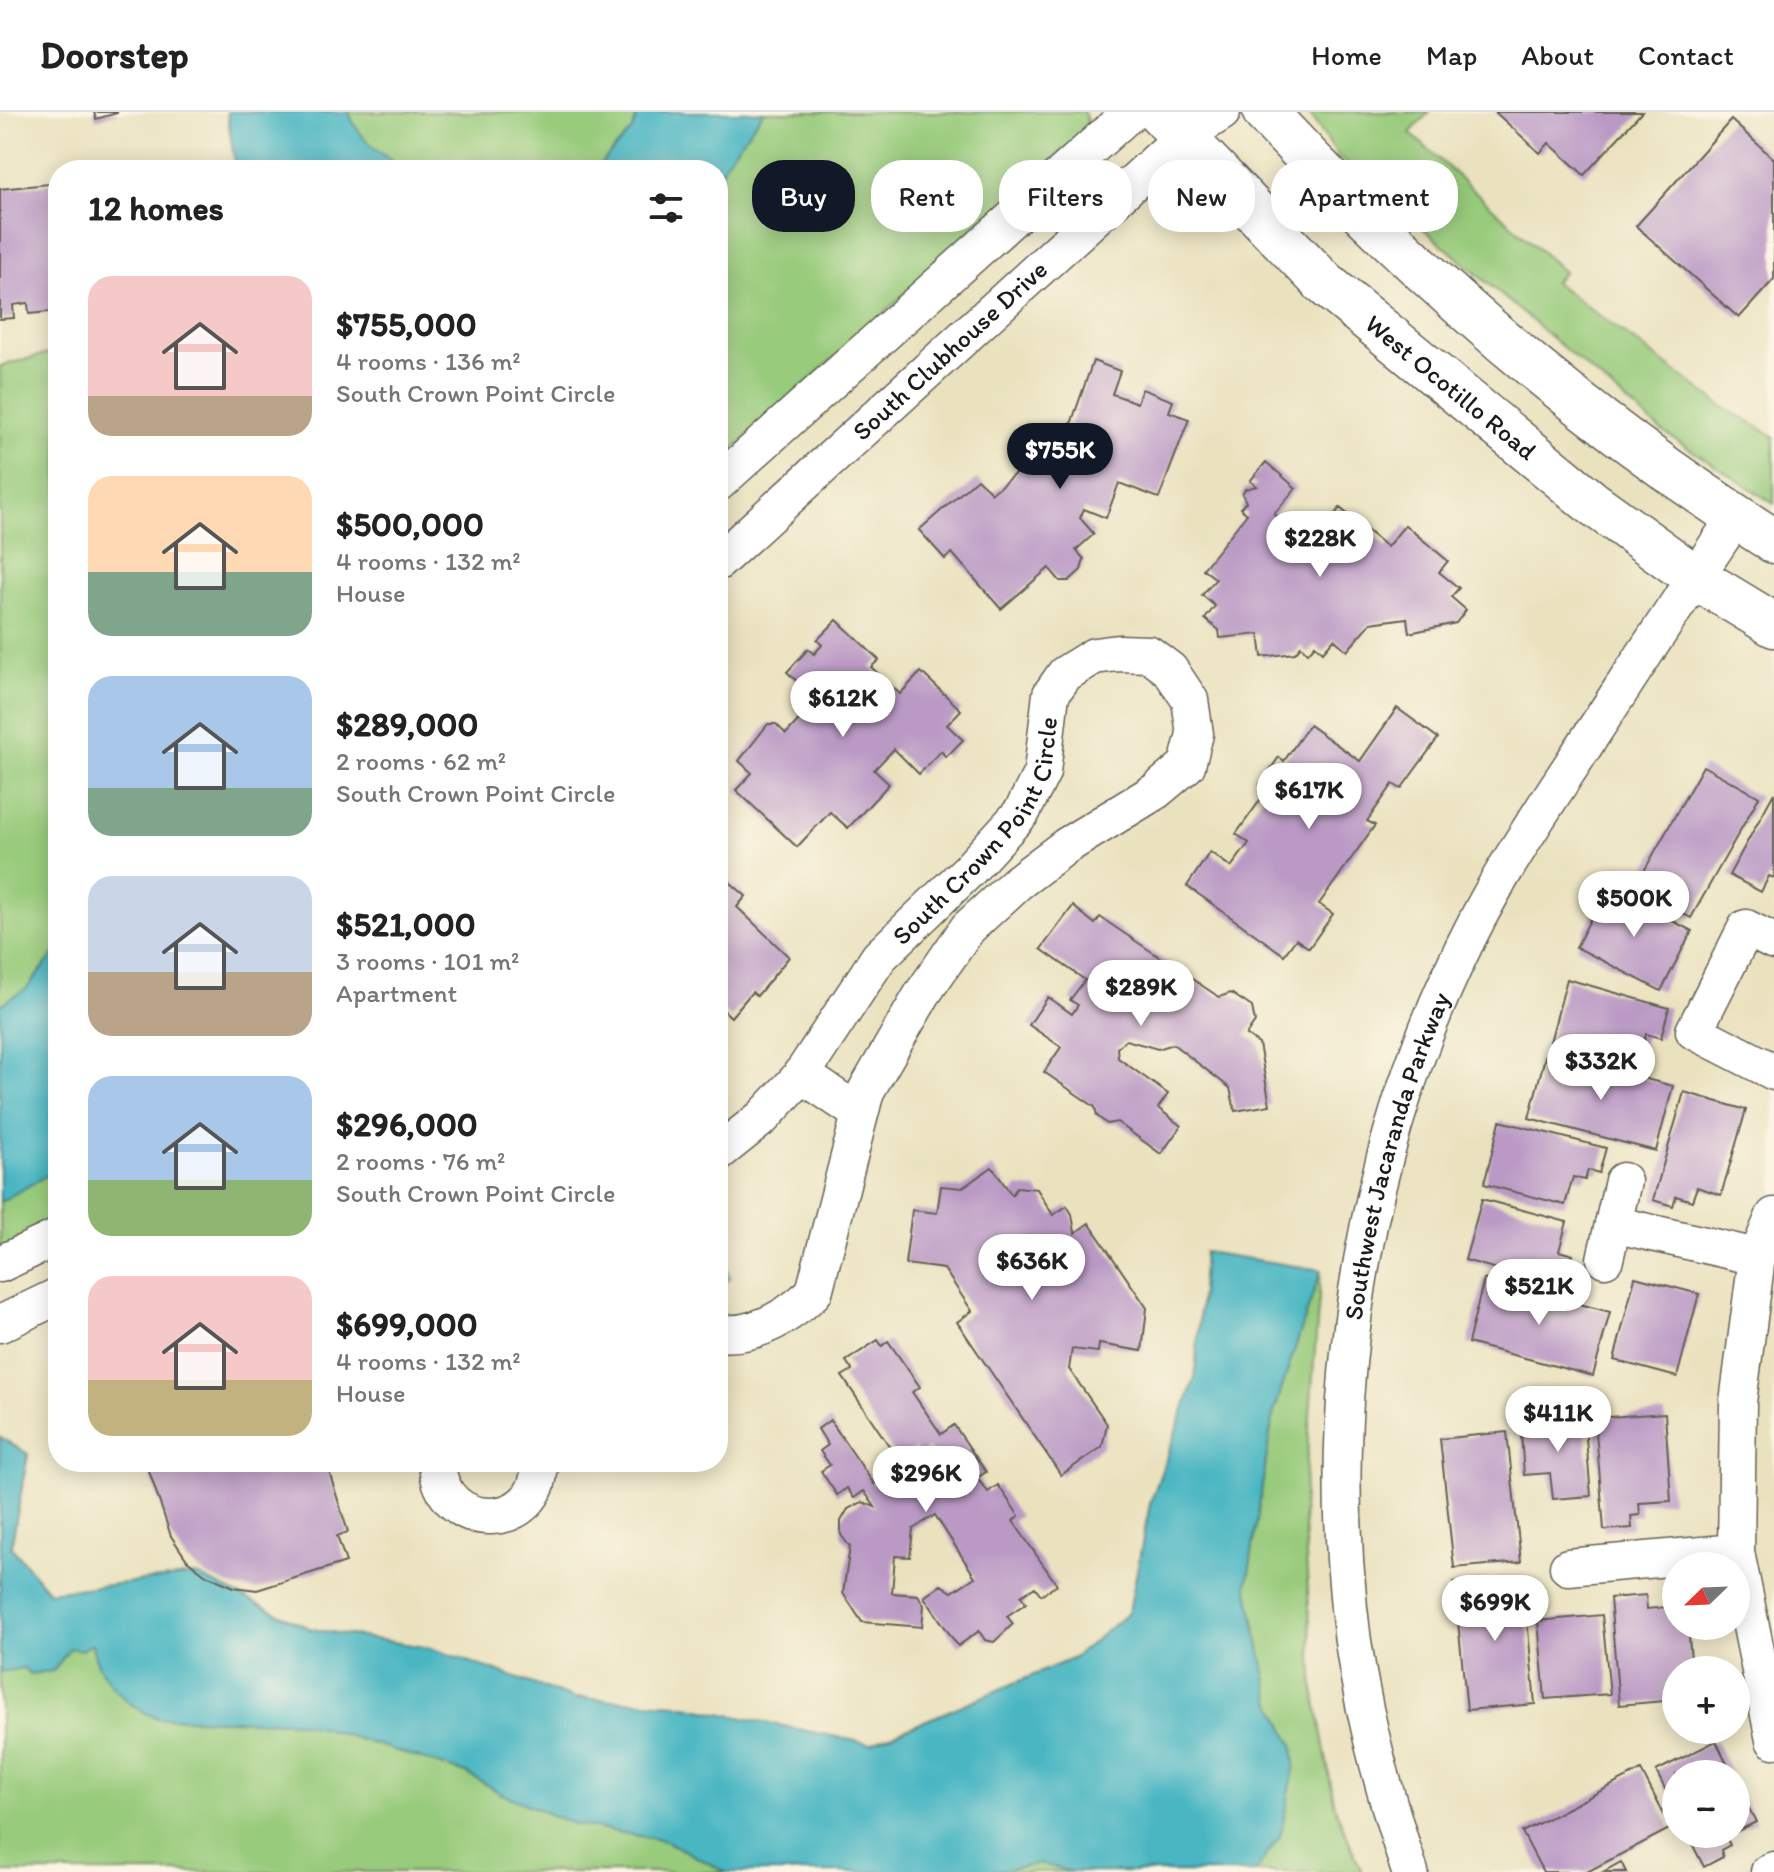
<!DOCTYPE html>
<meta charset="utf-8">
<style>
:root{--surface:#fff;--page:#f2f2f2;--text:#222;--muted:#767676;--line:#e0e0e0;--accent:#111827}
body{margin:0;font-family:Itim,sans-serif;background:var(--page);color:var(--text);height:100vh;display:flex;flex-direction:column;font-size:30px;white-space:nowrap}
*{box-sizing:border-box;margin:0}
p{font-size:26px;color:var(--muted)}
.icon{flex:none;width:44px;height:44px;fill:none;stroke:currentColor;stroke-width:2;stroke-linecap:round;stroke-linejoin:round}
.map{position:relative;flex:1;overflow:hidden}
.details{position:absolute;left:48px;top:48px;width:680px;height:1312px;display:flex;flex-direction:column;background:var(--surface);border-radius:32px;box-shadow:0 4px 20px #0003}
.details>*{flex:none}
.guide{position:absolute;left:752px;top:48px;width:760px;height:72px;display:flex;gap:16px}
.needle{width:52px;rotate:247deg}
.buttons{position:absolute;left:1662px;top:1440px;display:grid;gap:16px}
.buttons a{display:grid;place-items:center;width:88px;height:88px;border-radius:50%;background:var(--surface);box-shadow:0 4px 20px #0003;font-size:40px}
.price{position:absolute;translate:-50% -68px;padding:0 18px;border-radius:28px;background:#fff;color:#222;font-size:26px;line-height:52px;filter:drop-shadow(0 2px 4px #0008)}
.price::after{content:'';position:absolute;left:50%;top:48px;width:24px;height:18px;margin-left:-12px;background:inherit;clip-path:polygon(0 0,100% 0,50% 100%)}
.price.selected{background:var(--accent);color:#fff}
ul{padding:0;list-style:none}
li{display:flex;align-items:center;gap:24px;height:200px;padding:0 40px}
li span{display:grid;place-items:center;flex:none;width:224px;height:160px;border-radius:24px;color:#555}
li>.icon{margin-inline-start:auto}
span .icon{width:96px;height:96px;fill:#fffc;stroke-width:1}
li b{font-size:34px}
h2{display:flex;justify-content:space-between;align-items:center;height:96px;padding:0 40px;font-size:34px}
.tag{padding:0 28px;border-radius:32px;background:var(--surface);box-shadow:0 4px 20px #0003;font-size:28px;line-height:72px}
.tag.selected{background:var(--accent);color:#fff}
header{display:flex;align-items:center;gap:48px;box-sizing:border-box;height:112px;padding:0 40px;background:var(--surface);border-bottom:2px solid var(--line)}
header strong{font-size:38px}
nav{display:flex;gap:44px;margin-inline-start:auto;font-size:28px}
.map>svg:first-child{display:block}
.green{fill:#98cb7b;stroke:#5a744c;stroke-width:2}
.water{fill:#48b6c2;stroke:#32696f;stroke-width:2}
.building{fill:#ba9ac5}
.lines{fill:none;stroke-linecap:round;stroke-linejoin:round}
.minor-casing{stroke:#646155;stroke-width:39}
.major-casing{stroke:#646155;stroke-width:47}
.minor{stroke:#fff;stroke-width:36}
.major{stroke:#fff;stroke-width:44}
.labels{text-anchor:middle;stroke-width:6;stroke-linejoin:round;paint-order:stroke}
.street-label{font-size:26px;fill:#1c1c1c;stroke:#fcf5e5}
</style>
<header>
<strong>Doorstep</strong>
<nav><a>Home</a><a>Map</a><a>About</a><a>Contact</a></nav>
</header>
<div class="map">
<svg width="1774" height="1760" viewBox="0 0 1774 1760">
<rect width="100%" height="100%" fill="#fcf5e5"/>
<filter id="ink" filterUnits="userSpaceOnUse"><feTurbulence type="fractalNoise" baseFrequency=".0125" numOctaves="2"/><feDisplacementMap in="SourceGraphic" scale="16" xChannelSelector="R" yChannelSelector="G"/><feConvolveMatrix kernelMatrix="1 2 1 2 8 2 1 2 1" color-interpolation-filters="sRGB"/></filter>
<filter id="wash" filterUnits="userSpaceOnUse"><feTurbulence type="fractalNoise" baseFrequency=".006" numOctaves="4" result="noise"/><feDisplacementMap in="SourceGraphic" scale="32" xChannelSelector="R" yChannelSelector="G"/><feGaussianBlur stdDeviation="1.8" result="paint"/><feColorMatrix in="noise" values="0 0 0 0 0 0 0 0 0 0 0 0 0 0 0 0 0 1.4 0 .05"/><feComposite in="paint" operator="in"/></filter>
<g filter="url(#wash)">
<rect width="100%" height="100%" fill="#eae2bf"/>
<!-- green -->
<g class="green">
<path d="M227 0H1084L1089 15 718 351V58H236Z"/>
<path d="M1308 0H1429L1410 21 1564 160 1554 170 1726 297 1774 324V392L1659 317 1339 45Z"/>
<path d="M58 239V1113L0 1142V254Z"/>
<path d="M1204 1140 1321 1158 1303 1395 1314 1578 1335 1695 1362 1760H0V1325L28 1342 11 1435 49 1480 196 1463 311 1517 430 1536 573 1586 675 1592 870 1632 1074 1546 1129 1500 1150 1392 1195 1266Z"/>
</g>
<!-- water -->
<g class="water">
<path d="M227 0H349C357 27 384 45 408 58H236Z"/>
<path d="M638 0H764L728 47 718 68V58H595L632 18Z"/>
<path d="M58 837V1057L0 1090V893L27 876Z"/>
<path d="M718 1134 730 1165 718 1183Z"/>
<path d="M1204 1140 1321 1158 1273 1303 1247 1474 1271 1588 1293 1633 1295 1654 1280 1724 1255 1760H1073L1041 1752 987 1760H725L666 1729 573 1712 502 1682 466 1661 324 1616 294 1610 158 1606C129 1597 96 1564 92 1532L81 1538 70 1536 53 1559 29 1562 24 1556 0 1560V1325L28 1342 11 1435 49 1480 196 1463 311 1517 430 1536 573 1586 675 1592 871 1632 1074 1546 1129 1500 1150 1392 1195 1266Z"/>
</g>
<g id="blocks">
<!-- building -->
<g class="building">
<path d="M94 0H117V1L96 7Z"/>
<path d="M1495 0H1642L1584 63 1549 31 1540 41Z"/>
<path d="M1731 8 1774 47V167L1739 206 1636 114Z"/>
<path d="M58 71V199L29 202 28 191 13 193 14 206 0 207V77Z"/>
<path d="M1093 249 1120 259 1112 282 1137 291 1142 277 1173 289 1169 300 1189 307 1159 386 1119 371 1106 406 1084 397 1080 406 1094 422 1076 438 1084 447 1081 458 1069 469H1060L1049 456 1001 497 952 441 945 447 919 418 977 367 992 381 1016 361 1024 340 1057 352Z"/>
<path d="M1266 350 1296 376 1274 402 1302 426 1317 424 1340 396 1387 435 1405 413 1448 449 1439 460 1459 476 1451 485 1466 498 1456 511 1409 521 1407 506 1371 511 1347 539 1334 527 1323 540 1315 533 1308 541 1301 534 1295 541 1262 545 1259 522 1220 526 1219 518 1205 507 1215 494 1202 483 1216 467 1203 457 1247 402 1240 396 1246 390 1242 382 1245 377 1257 374 1250 369Z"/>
<path d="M837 508 879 548 871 555 900 582 921 560 961 598 947 613 963 628 946 645 941 639 919 662 894 637 874 658 889 672 848 716 830 700 797 735 736 678 752 661 739 649 768 612H776L786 622 817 588 787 560 808 537 814 542 822 533 817 528Z"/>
<path d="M1397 596 1438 626 1401 677 1393 672 1367 709 1375 713 1319 792 1333 802 1309 836 1296 827 1284 843 1187 774 1210 740 1231 755 1249 731 1236 722 1268 677 1260 672 1279 645 1284 649 1309 613 1360 649Z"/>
<path d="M1703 654 1759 685 1691 806 1635 775Z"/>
<path d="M1774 681V766L1769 764 1761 780 1729 763Z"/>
<path d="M718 760 746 784 737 795 789 845 757 884 752 880 731 905 722 897 718 902Z"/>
<path d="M1607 775 1692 819 1661 879 1576 835Z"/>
<path d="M1073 794 1095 812 1100 805 1219 885 1231 881 1252 895 1255 910 1246 923 1259 932 1270 993 1235 999 1230 976 1173 932 1158 937 1126 928 1117 936 1118 946 1168 982 1158 996 1181 1014 1161 1042 1117 1010 1107 1012 1097 1004 1095 995 1044 960 1061 935 1029 913 1048 885 1072 902 1078 893 1070 888 1085 868 1041 837Z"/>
<path d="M1567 867 1669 896 1661 926 1646 922 1637 954 1550 930Z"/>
<path d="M1546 941 1673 974 1656 1039 1529 1006Z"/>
<path d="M1684 980 1746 998 1721 1083 1697 1075 1692 1089 1676 1084 1673 1094 1653 1088Z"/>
<path d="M1500 1009 1606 1036 1599 1061 1588 1058 1585 1068 1573 1065 1565 1093 1484 1072Z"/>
<path d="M992 1055 1012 1083 1017 1075 1037 1077 1053 1103 1067 1094 1072 1102 1075 1121 1089 1111 1147 1196 1142 1239 1099 1232 1098 1240 1072 1237 1069 1257 1107 1312 1102 1335 1061 1363 957 1210 972 1199 944 1157 905 1152 912 1098 937 1101 941 1074 962 1076Z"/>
<path d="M1482 1087 1567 1110 1559 1139 1573 1143 1564 1176 1465 1148Z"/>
<path d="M1635 1165 1699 1182 1677 1265 1614 1248Z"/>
<path d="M1484 1167 1610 1200 1593 1264 1468 1231Z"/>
<path d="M878 1228 882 1234 888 1229 920 1275 912 1280 941 1322 954 1313 986 1360 977 1366 988 1380 998 1373 1019 1404 1013 1409 1057 1473 1041 1483 1035 1475 1021 1484 1026 1491 1007 1504 1013 1512 994 1530 985 1528 979 1519 958 1534 924 1485 941 1473 952 1480 975 1465 935 1403 913 1417 910 1445 895 1444 892 1481 918 1483 924 1493 922 1515 862 1510 843 1481 850 1435 841 1423V1409L848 1397 862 1390 875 1395 864 1379 854 1386 847 1376 837 1383 821 1359 830 1353 820 1339 828 1333 818 1317 830 1308 874 1372 882 1367 889 1376 908 1363 918 1376 944 1359 928 1336 919 1343 915 1336 898 1347 842 1264 852 1258 846 1249Z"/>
<path d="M1665 1301 1671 1389 1639 1391 1640 1403 1631 1404 1632 1416 1604 1418 1595 1306Z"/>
<path d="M1584 1303 1591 1384 1553 1387 1550 1361 1524 1363 1520 1308Z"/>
<path d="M1507 1320 1521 1450 1454 1456 1440 1327Z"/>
<path d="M146 1350H315L327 1353 348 1420 337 1424 346 1450 257 1478 234 1475 206 1463 187 1448 171 1424Z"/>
<path d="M1523 1464 1535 1592 1467 1598 1454 1471Z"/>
<path d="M1646 1483 1647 1497 1676 1494V1514H1688L1692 1558H1676V1588L1619 1593 1610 1486Z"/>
<path d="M1602 1503 1610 1582 1545 1587 1538 1509Z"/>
<path d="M1716 1629 1732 1662H1676V1699L1656 1659Z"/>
<path d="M1641 1658 1671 1716 1587 1760H1543L1522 1720Z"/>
<path d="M1736 1671 1756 1710 1736 1720Z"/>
<path d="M1687 1722H1732L1726 1725 1730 1733 1721 1738 1723 1745 1704 1755Z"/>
<path d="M1621 1750 1626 1760H1603Z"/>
</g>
</g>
</g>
<g filter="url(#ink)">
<use href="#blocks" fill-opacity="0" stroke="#646155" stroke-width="2"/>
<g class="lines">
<!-- minor casing -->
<g class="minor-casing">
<g id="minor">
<path d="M718 371 1131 0"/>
<path id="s1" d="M718 450 1183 25 1222 0"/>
<path d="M1774 830 1746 816 1694 919 1774 960"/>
<path d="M801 962 859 1001"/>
<path id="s2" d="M718 1041 763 1005 800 965 879 845 969 758 1022 700 1042 660 1051 582 1065 562 1094 544 1118 541 1149 542 1170 558 1190 588 1195 622 1187 653 1156 679 1066 734 1017 771 968 816 923 881 866 979 814 1180C788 1205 755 1225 718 1221"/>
<path d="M1774 1104 1757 1145 1738 1290 1736 1440 1774 1628"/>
<path d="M1613 1112 1757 1145"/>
<path d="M1605 1147 1623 1069"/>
<path d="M0 1152 58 1125"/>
<path d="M0 1212 58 1184"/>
<path d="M437 1350C440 1425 544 1419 539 1350"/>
<path d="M1568 1455 1736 1440"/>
<path id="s3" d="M1410 1760C1382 1674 1358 1586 1349 1496 1325 1261 1368 1016 1478 806 1511 743 1551 685 1590 625 1638 552 1686 478 1736 405"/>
<path d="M1769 1760 1774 1758"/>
</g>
</g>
<!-- major casing -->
<g class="major-casing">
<g id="major">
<path id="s4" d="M1159 0 1324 171 1591 390 1695 465 1774 513"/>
<path d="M1265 0C1415 162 1586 311 1774 429"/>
</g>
</g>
<!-- minor -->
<use href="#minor" class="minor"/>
<!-- major -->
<use href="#major" class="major"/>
</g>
</g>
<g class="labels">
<!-- street labels -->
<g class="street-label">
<text dy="9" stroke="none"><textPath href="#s1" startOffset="314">South Clubhouse Drive</textPath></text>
<text dy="9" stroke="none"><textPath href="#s4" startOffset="402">West Ocotillo Road</textPath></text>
<text dy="9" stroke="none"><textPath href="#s2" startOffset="420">South Crown Point Circle</textPath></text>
<text dy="9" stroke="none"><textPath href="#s3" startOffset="730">Southwest Jacaranda Parkway</textPath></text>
</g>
</g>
</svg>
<div class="buttons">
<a><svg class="needle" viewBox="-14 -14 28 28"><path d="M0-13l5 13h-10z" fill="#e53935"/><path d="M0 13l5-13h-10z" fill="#767676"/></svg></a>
<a>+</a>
<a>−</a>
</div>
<b class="price selected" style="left:1060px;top:379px">$755K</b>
<b class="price" style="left:1320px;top:467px">$228K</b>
<b class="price" style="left:843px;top:627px">$612K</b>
<b class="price" style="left:1309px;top:719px">$617K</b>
<b class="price" style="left:1634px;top:827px">$500K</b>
<b class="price" style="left:1141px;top:916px">$289K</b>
<b class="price" style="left:1601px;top:990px">$332K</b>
<b class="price" style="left:1032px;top:1190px">$636K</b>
<b class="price" style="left:1539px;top:1215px">$521K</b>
<b class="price" style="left:1558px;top:1342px">$411K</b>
<b class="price" style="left:926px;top:1402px">$296K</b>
<b class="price" style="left:1495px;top:1531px">$699K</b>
<div class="guide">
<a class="tag selected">Buy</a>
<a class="tag">Rent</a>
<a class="tag">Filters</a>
<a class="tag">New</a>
<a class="tag">Apartment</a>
</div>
<section class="details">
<h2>12 homes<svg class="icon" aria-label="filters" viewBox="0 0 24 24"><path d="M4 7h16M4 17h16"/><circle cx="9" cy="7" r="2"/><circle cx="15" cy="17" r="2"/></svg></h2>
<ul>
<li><span style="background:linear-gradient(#f6c9c9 75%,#b9a48a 0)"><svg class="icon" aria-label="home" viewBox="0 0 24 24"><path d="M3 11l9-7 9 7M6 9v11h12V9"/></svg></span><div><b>$755,000</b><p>4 rooms · 136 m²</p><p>South Crown Point Circle</p></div></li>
<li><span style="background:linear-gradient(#ffd9b3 60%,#7fa58c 0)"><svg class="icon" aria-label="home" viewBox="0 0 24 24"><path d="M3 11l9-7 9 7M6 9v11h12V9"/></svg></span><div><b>$500,000</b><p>4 rooms · 132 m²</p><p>House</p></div></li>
<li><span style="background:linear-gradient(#a9c7e8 70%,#7fa58c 0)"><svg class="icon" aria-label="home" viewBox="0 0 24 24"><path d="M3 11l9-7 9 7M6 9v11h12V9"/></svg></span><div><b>$289,000</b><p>2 rooms · 62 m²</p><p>South Crown Point Circle</p></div></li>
<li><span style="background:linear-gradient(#c9d6e8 60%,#b9a48a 0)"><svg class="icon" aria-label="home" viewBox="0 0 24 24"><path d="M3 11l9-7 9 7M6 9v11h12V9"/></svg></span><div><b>$521,000</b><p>3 rooms · 101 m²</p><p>Apartment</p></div></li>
<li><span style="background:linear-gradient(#a9c7e8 65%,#8fb573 0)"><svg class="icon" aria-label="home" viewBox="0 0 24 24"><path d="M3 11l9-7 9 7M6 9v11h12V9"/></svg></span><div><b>$296,000</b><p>2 rooms · 76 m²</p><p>South Crown Point Circle</p></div></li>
<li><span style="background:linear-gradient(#f6c9c9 65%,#c2b280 0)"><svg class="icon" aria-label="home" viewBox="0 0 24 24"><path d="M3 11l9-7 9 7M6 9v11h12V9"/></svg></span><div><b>$699,000</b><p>4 rooms · 132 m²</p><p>House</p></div></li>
</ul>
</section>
</div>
